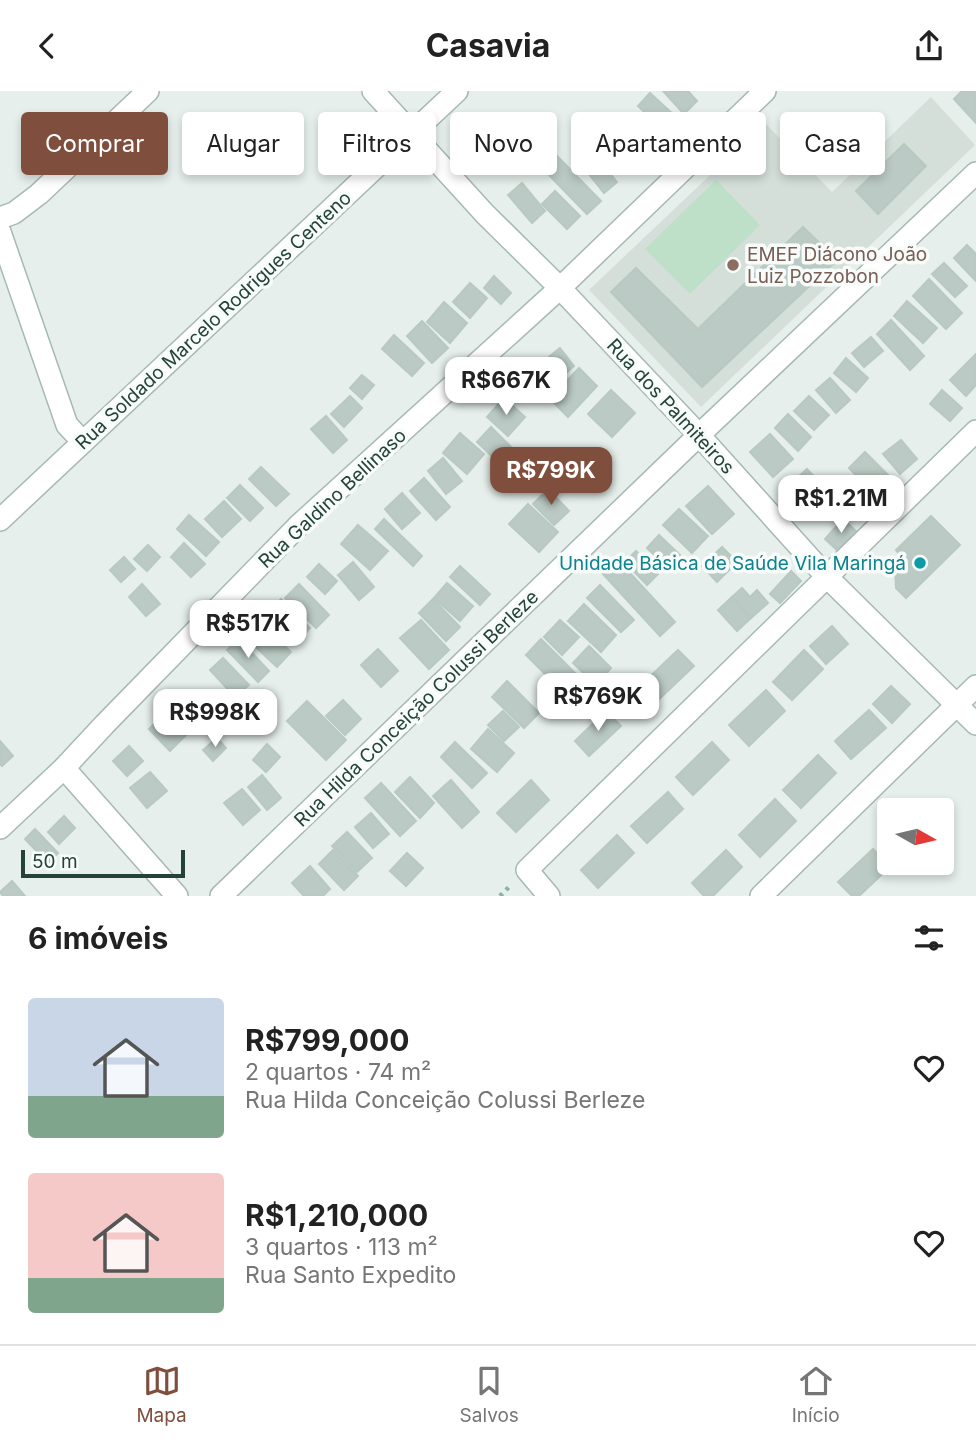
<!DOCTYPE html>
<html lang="pt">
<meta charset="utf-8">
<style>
:root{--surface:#fff;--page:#f6f6f6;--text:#222;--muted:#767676;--line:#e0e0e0;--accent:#804e3d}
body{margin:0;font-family:Inter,sans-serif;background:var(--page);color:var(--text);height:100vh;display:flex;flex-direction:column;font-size:26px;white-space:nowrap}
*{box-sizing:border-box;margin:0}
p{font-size:23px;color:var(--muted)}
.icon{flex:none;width:38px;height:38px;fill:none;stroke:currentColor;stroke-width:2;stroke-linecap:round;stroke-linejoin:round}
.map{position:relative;height:805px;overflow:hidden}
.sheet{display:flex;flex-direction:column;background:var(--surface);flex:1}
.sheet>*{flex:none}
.banner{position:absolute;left:21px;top:21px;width:934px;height:63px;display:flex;gap:14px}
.needle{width:46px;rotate:98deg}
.buttons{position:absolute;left:877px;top:707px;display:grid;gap:14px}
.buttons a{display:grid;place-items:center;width:77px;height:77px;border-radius:7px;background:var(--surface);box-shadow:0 4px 10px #0003;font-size:35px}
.scale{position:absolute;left:21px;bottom:18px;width:164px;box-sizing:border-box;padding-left:7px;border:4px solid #24423a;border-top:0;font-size:19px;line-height:24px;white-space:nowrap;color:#24423a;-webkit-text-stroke:5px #f7fbf9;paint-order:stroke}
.price{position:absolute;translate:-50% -60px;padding:0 16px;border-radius:14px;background:#fff;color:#222;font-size:23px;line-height:46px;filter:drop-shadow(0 2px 4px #0008)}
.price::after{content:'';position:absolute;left:50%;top:42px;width:21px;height:16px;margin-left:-10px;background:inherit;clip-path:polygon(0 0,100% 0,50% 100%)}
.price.current{background:var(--accent);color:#fff}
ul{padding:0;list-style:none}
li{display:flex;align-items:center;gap:21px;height:175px;padding:0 28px}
li span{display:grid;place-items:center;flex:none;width:196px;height:140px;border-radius:7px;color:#555}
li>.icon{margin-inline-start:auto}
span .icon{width:84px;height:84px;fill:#fffc;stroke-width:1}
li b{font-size:30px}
h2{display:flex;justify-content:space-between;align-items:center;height:84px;padding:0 28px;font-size:30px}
.tag{padding:0 24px;border-radius:7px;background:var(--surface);box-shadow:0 4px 10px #0003;font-size:24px;line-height:63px}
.tag.current{background:var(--accent);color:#fff}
header{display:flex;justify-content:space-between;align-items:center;height:91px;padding:0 28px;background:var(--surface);font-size:32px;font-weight:700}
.tabs{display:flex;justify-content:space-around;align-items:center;height:98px;border-top:2px solid var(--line);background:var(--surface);font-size:19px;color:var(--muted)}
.tabs a{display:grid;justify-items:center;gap:4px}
.tabs .current{color:var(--accent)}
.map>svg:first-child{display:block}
.built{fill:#d4dfda}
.green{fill:#bfe0c8}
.building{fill:#bbcac4;stroke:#b8c9c2;stroke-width:2}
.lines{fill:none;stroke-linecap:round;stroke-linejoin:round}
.minor-casing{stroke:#a8b8b2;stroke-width:24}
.path{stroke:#86b3a5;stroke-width:4.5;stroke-dasharray:3.5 5;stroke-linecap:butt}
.minor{stroke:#fff;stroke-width:21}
.education-dot{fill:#8d6e63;stroke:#f7fbf9;stroke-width:2.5}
.culture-dot{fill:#0f9aa8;stroke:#f7fbf9;stroke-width:2.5}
.labels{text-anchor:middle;stroke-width:7;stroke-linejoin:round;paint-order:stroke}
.education-label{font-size:19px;fill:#785e54;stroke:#f7fbf9;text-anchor:start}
.street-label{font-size:19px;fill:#24423a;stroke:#f7fbf9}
.culture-label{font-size:19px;fill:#0d838f;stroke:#f7fbf9;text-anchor:end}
</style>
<header><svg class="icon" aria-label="back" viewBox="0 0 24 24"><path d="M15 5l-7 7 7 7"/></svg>Casavia<svg class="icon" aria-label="share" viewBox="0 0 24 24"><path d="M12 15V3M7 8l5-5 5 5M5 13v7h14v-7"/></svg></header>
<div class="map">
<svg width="976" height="805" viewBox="0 0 976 805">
<rect width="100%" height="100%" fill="#e6efeb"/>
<!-- built -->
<path class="built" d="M931 6 975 54 701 316 589 199 765 32 832 101Z"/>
<!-- green -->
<path class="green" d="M716 89 760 134 690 203 645 158Z"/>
<!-- building -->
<g class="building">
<path d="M663 0H688L697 10 684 23Z"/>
<path d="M962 0H976V32L954 8Z"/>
<path d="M650 2 675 25 662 38 638 15Z"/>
<path d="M646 35 664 55 650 66 633 47Z"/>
<path d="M585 51 617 91 604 102 572 62Z"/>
<path d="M904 53 926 75 878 123 856 100Z"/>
<path d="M557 65 601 110 587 123 543 78Z"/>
<path d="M522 92 545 120 532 132 508 104Z"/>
<path d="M555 100 580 125 567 138 542 113Z"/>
<path d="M803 136 837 169 702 296 611 201 636 177 698 238Z"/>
<path d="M967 154 976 163V190L954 167Z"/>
<path d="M944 172 967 195 955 206 932 183Z"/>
<path d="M494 185 511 202 501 213 484 197Z"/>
<path d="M929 188 962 222 946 238 913 205Z"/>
<path d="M470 192 487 207 470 227 453 211Z"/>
<path d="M907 210 937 237 923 252 894 225Z"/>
<path d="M444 211 467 232 450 252 427 231Z"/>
<path d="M891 229 924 265 910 279 877 243Z"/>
<path d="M422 230 448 257 432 272 407 245Z"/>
<path d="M394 244 424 272 412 285 382 258Z"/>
<path d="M871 246 883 260 864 276 852 262Z"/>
<path d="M560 257 574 275 552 293 538 275Z"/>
<path d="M976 263V294L966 305 950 289Z"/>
<path d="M846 267 868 287 856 301 834 282Z"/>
<path d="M579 277 597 295 568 326 550 308Z"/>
<path d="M362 284 374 294 362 308 350 297Z"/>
<path d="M830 287 850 309 836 322 816 299Z"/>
<path d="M611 299 635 322 612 346 588 323Z"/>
<path d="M942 299 962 317 950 330 930 313Z"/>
<path d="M350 305 362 317 344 336 331 323Z"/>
<path d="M809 305 829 324 814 339 794 320Z"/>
<path d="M504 307 525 326 508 345 487 326Z"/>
<path d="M788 323 811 346 798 360 775 337Z"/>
<path d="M326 325 347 349 333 362 311 338Z"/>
<path d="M491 336 513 358 500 373 477 351Z"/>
<path d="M460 342 484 363 467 383 443 362Z"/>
<path d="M770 343 793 368 773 386 750 361Z"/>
<path d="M901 349 917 368 900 383 883 363Z"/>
<path d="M865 361 894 390 877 406 849 377Z"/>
<path d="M443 367 462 390 446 403 428 380Z"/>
<path d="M261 376 289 403 276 415 249 388Z"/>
<path d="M807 378 820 392 800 411 787 396Z"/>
<path d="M424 387 450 416 436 429 410 400Z"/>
<path d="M240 394 263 417 250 430 227 407Z"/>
<path d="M708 395 734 423 712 443 686 415Z"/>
<path d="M548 398 569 420 554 434 533 413Z"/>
<path d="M402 402 420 422 402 438 385 418Z"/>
<path d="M224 410 241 428 222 446 205 428Z"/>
<path d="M528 413 558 441 539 461 509 433Z"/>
<path d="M679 418 708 445 692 462 663 434Z"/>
<path d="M189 424 219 451 206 465 177 438Z"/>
<path d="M931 425 960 454 906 507 896 497 895 478 901 465 896 459Z"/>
<path d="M384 428 422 465 413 475 375 438Z"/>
<path d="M843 428 857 441 838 460 825 448Z"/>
<path d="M358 434 388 460 370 479 341 453Z"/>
<path d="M659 444 680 464 668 477 647 457Z"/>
<path d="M184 452 205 473 191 486 171 466Z"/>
<path d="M148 454 160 466 147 480 134 468Z"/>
<path d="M722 456 737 471 717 491 702 475Z"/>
<path d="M636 460 658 483 647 494 625 471Z"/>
<path d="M124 466 135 478 121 491 110 479Z"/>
<path d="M618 469 675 531 660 545 603 483Z"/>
<path d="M353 471 374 496 359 509 338 484Z"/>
<path d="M319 473 337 490 325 503 307 486Z"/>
<path d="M460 475 490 503 480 514 450 486Z"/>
<path d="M791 480 801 490 780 512 770 503Z"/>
<path d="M447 492 473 515 460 530 434 507Z"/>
<path d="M142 493 160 513 146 525 129 506Z"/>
<path d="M299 493 329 524 316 537 285 507Z"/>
<path d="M600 494 634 529 621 541 587 507Z"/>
<path d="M742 497 750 506 757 499 768 512 751 527 732 506Z"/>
<path d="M732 506 751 527 737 540 718 519Z"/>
<path d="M281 508 310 537 294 554 265 525Z"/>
<path d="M433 508 460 536 446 550 419 522Z"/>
<path d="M584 513 616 544 601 561 568 530Z"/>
<path d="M421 529 449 559 429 578 400 547Z"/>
<path d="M560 529 579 546 562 564 544 546Z"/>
<path d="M260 531 291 561 277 576 245 546Z"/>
<path d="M832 535 848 553 826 573 810 555Z"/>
<path d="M239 548 269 580 258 591 227 559Z"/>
<path d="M541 548 580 587 565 603 526 564Z"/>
<path d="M589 555 611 577 596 594 573 572Z"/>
<path d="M378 558 398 580 381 596 361 574Z"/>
<path d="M678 559 694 575 656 611 641 594Z"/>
<path d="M804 559 823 578 792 609 773 591Z"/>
<path d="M223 567 249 594 235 606 210 579Z"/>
<path d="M507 590 539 622 524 637 492 606Z"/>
<path d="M891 595 910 613 892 632 873 613Z"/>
<path d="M766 599 785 620 749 655 729 634Z"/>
<path d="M343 609 361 628 345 644 326 625Z"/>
<path d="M307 610 346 649 326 669 287 630Z"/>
<path d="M869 619 886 637 851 668 835 650Z"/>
<path d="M167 620 188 642 170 660 149 638Z"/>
<path d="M503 620 519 636 504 650 488 634Z"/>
<path d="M606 620 621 635 589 665 575 650Z"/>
<path d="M488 638 514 662 497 681 471 658Z"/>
<path d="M217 647 226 657 213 670 203 659Z"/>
<path d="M0 650 13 665 2 675 0 673Z"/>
<path d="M455 651 487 682 472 697 441 666Z"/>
<path d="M712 651 729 669 693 704 676 686Z"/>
<path d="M267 653 280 666 266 681 253 669Z"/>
<path d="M129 655 143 670 127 685 113 670Z"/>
<path d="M818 664 836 682 801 717 783 699Z"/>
<path d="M150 681 167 700 147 717 130 697Z"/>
<path d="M262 684 281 707 267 719 248 696Z"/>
<path d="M410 686 434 712 420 727 395 701Z"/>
<path d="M451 689 479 721 462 737 433 705Z"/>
<path d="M531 689 549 709 516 741 497 722Z"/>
<path d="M381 692 416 730 400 745 365 707Z"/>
<path d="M242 698 260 719 243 734 224 712Z"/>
<path d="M668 701 683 718 647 752 631 735Z"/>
<path d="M775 708 796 730 760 766 739 744Z"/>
<path d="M371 722 389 743 373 757 355 736Z"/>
<path d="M64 725 75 737 59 753 48 741Z"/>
<path d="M35 738 58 762 48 772 25 748Z"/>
<path d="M347 741 372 767 357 781 332 755Z"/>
<path d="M617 744 634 762 598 797 581 779Z"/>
<path d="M873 758 890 776 859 805H852L838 791Z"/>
<path d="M333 759 358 785 344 799 319 773Z"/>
<path d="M726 759 742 776 713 805H704L692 792Z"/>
<path d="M407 762 423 777 406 795 390 780Z"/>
<path d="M310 775 330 798 323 805H304L292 792Z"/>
<path d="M12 790 25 805H3L0 801Z"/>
</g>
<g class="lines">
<!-- minor casing -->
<g class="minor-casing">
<g id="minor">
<path d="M373 0 485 123 560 197 699 344 826 485 976 633"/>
<path d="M0 127 14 122 39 103 148 0"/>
<path d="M0 141 67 334 83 351"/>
<path d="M0 429 457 0"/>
<path d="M64 677 177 805"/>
<path d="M0 737 64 677 105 633 299 434 560 197 765 0"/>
<path d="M221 805 699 344 976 82"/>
<path d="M549 805 527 779 976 340"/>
<path d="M761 805 976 595"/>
</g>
</g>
<!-- path -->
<path class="path" d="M500 805 512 793"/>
<!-- minor -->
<use href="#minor" class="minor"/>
</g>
<!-- markers -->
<circle class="education-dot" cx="733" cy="174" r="7"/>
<circle class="culture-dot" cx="920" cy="472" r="7"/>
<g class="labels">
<!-- education labels -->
<g class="education-label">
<text x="747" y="170">EMEF Diácono João<tspan x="747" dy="22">Luiz Pozzobon</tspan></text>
</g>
<!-- street labels -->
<g class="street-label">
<text transform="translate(213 229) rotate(-43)" y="7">Rua Soldado Marcelo Rodrigues Centeno</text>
<text transform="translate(671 315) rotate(47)" y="7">Rua dos Palmiteiros</text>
<text transform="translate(332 407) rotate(-43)" y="7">Rua Galdino Bellinaso</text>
<text transform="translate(416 617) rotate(-44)" y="7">Rua Hilda Conceição Colussi Berleze</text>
</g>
<!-- culture labels -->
<g class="culture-label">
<text x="906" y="479">Unidade Básica de Saúde Vila Maringá</text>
</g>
</g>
</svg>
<div class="buttons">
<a><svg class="needle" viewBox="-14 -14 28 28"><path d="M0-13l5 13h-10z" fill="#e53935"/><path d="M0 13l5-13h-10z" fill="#767676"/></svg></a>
</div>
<div class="scale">50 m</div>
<b class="price" style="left:506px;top:326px">R$667K</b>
<b class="price current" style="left:551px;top:416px">R$799K</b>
<b class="price" style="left:841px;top:444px">R$1.21M</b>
<b class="price" style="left:248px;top:569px">R$517K</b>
<b class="price" style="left:598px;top:642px">R$769K</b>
<b class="price" style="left:215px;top:658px">R$998K</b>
<div class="banner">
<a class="tag current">Comprar</a>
<a class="tag">Alugar</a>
<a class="tag">Filtros</a>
<a class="tag">Novo</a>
<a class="tag">Apartamento</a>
<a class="tag">Casa</a>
</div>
</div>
<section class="sheet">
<h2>6 imóveis<svg class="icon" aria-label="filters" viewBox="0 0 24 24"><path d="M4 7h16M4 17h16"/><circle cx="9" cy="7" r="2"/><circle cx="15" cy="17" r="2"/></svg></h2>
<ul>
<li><span style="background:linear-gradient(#c9d6e8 70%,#7fa58c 0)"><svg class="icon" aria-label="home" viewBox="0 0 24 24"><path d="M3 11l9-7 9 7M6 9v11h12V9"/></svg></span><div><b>R$799,000</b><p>2 quartos · 74 m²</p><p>Rua Hilda Conceição Colussi Berleze</p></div><svg class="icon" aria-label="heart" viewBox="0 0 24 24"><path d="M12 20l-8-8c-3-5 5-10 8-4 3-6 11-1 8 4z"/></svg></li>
<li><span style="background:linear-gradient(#f6c9c9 75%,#7fa58c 0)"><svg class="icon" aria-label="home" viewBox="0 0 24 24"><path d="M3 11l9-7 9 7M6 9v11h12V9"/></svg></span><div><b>R$1,210,000</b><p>3 quartos · 113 m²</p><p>Rua Santo Expedito</p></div><svg class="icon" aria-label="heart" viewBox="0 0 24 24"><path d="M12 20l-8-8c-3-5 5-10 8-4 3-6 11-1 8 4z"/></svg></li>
</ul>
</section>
<nav class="tabs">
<a class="current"><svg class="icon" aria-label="map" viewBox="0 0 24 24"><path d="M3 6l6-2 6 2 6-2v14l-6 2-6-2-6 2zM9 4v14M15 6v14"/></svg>Mapa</a>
<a><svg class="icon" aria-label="saved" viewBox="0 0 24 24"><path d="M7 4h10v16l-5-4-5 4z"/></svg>Salvos</a>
<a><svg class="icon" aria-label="home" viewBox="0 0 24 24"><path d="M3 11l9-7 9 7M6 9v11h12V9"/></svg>Início</a>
</nav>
